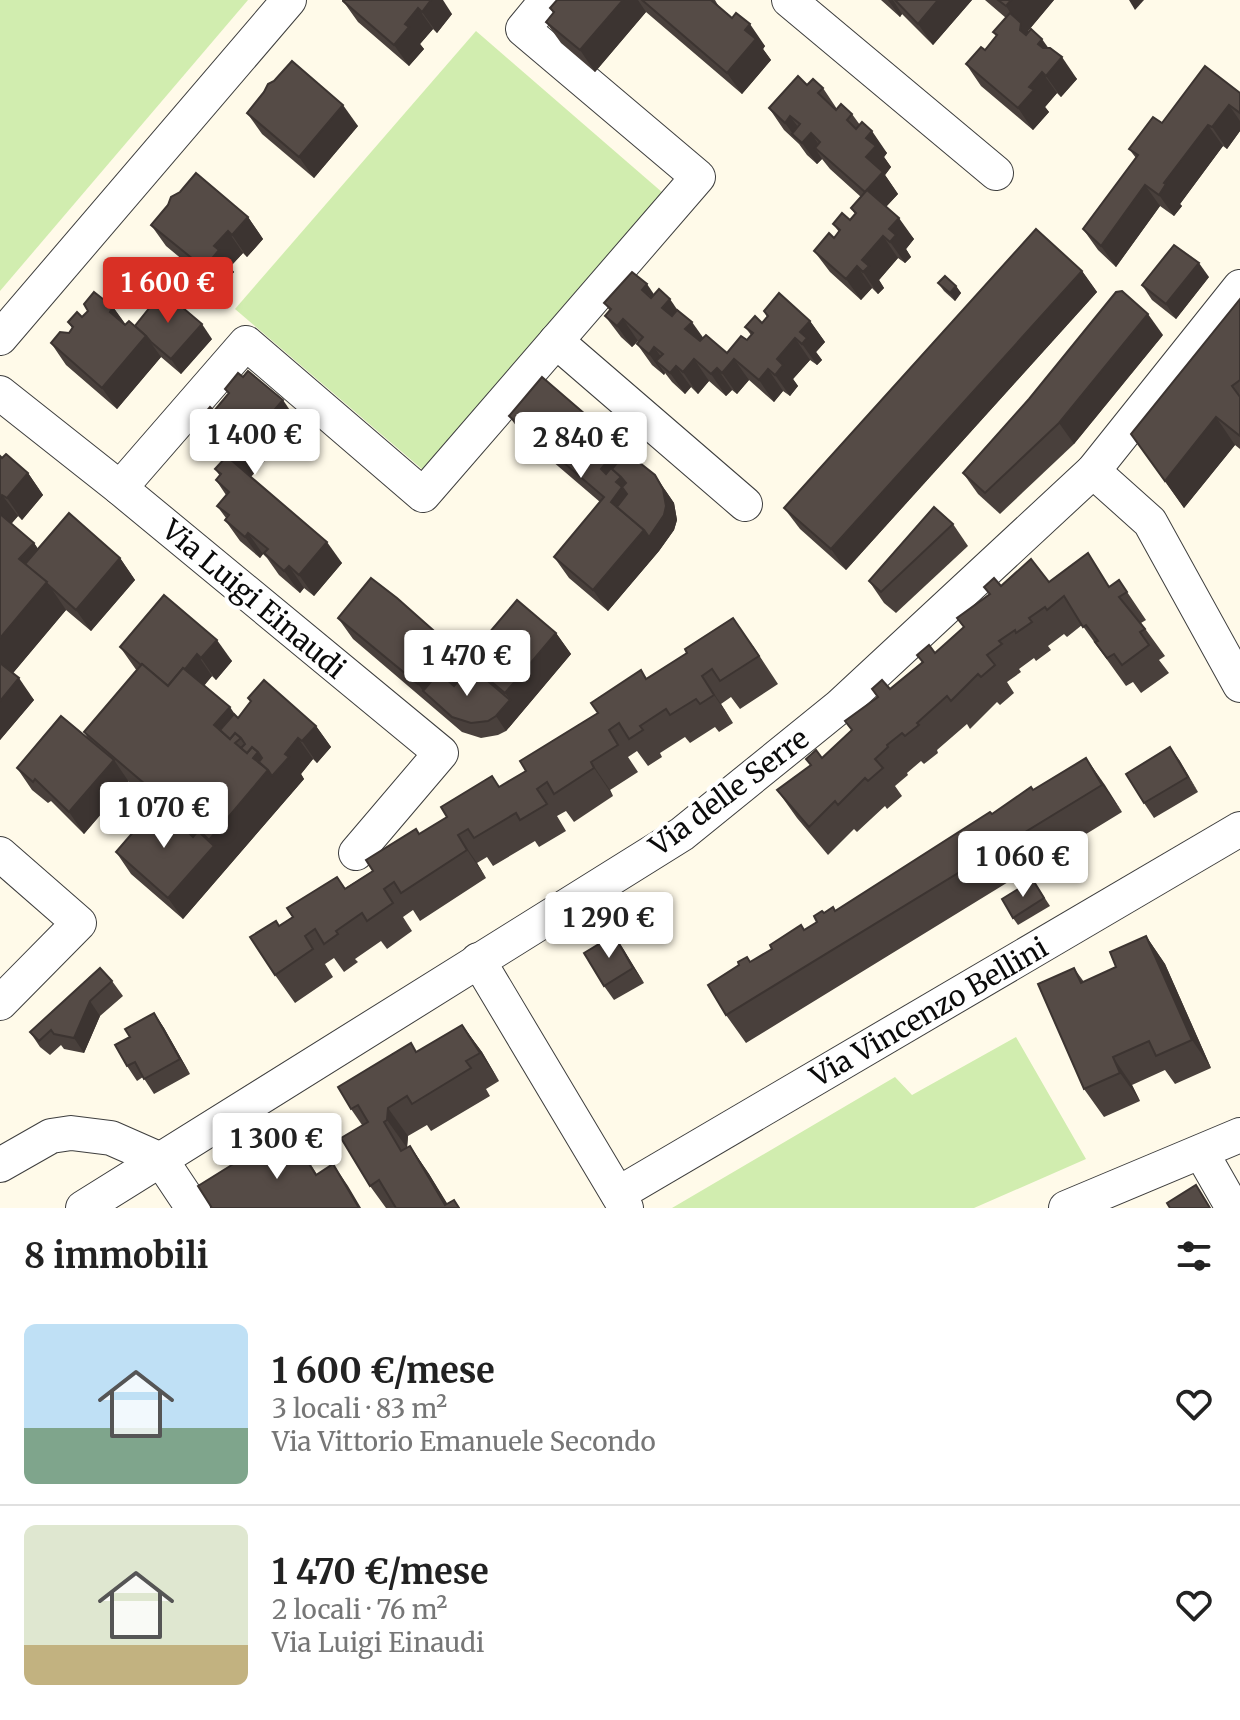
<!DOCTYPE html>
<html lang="it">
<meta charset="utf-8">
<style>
body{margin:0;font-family:Merriweather,serif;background:#f6f6f6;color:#222;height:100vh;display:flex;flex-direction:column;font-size:30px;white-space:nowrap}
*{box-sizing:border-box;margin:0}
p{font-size:26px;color:#767676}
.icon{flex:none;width:44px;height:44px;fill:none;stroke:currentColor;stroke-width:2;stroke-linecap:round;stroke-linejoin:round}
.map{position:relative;height:1208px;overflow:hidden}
.details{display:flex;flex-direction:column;background:#fff;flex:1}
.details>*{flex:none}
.price{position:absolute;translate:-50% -68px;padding:0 18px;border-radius:8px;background:#fff;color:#222;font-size:26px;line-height:52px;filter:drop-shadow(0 2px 4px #0008)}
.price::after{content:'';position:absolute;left:50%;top:48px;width:24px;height:18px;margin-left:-12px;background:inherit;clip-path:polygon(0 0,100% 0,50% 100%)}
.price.selected{background:#d93025;color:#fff}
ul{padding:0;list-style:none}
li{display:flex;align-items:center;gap:24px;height:200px;padding:0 24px}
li+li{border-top:2px solid #e0e0e0}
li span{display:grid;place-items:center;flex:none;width:224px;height:160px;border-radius:12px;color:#555}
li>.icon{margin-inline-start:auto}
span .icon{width:96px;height:96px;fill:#fffc;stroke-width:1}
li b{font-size:34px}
h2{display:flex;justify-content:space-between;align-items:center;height:96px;padding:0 24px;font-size:34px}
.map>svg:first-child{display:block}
</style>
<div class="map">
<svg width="1240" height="1208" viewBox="0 0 1240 1208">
<rect width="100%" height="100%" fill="#fffae9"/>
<g fill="#d1edaf">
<path d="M0,0H248L0,291Z"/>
<path d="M476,31L663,193L423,470L235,309Z"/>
<path d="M1016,1037L1086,1159L974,1208H672L895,1077L912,1095Z"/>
</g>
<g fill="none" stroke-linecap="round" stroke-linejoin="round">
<g stroke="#3e3e3e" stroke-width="36">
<g id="minor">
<path d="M789,0L996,173"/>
<path d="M0,338L289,0"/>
<path d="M556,341L745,504"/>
<path d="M0,393L120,488L441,753L356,853"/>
<path d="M1093,471L1150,522L1240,685"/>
<path d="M120,488L246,343L423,495L698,177L523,29L547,0"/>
<path d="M0,854L79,923L0,1003"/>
<path d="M478,960L626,1208"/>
<path d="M1201,1152L1233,1208"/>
<path d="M0,1165L51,1136L71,1133L111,1138L161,1160L193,1208"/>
<path d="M618,1194L1240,829"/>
<path d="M83,1208L682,834L840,706L1093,471L1240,287"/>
<path d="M1066,1208L1240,1135"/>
</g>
</g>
<use href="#minor" stroke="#fff" stroke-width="34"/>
</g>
<g fill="#49403c">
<path d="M557,0H715L719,7L765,46L763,49L771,60L742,94L646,12L595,72L561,43L546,22L553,13L550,8Z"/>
<path d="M881,0H972L933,45L902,14L900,17Z"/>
<path d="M985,0H1054L1028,31L1048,48L1077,79L1061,97L1057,93L1045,107L1049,112L1033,130L981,86L966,64L985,50L996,36L993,32L1006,18Z"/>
<path d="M343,1L452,14L437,33L433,29L420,44L424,49L409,66L358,22Z"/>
<path d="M807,85L823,88L837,109L852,114L860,125L887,153L884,157L891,167L885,175L898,194L886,207L914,239L906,249L911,257L905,263L898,258L879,280L884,288L878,294L872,288L861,300L830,272L814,251L834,238L839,232L833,224L850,220L855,214L851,208L861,197L830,169L822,159L817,164L807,155L799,144L784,130L769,108Z"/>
<path d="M264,92L358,126L314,178L262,134L247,113Z"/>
<path d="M1240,93V131L1227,149L1223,146L1180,204L1182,206L1174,216L1160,206L1116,267L1098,250L1083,229L1136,158L1129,149Z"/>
<path d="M248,217L263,239L247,257L243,253L230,267L234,272L219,290L166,246L151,225Z"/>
<path d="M1082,271L1097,292L846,570L800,529L784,508Z"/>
<path d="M1209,277L1176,319L1152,300L1142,285Z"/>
<path d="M938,283L956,286L961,293L955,301L944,291Z"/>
<path d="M654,295L678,310L703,338L727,353L747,340L751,335L745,327L762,323L767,317L764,311L810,321L825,342L816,352L822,360L817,365L810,360L793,379L798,386L790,396L783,391L774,402L749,380L737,394L732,390L726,396L709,381L698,394L691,387L685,394L672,382L665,373L664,375L652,365L637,344L639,341H638L632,347L621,337L605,316L610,311L604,303Z"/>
<path d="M1240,299V449L1235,445L1184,508L1131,434Z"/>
<path d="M113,307L125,324L212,339L181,374L161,357L117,409L66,365L51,343L69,333L72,328L68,322L82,317L88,311Z"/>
<path d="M1163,335L1074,444L1000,514L978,494L963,473L1029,399Z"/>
<path d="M225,389L298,422L251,477L342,563L314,596L304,588L300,593L279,575L267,558L263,554L260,558L240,541L225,520L226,518L217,506L226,495L216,480L220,476L215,469L222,461L212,452L196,430L201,425L198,421L214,411L229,394Z"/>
<path d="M509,416L621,445L626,452L665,490L674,503L677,520L674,530L659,551L608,611L569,578L554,557L600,502L524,437Z"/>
<path d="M0,456L28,473L43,495L22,520L18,516L11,524L34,543L38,549L120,558L135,580L91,631L66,610L13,673L34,700L0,740Z"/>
<path d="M953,524L968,546L896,613L884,603L869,581Z"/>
<path d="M1119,580L1146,620L1141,623L1165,656L1159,660L1169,673L1141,693L1133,682L1126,686L1082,625L1067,637L1064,634L1048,646L1051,650L1036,661L1034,658L1019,669L1021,672L1007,682L1014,693L1000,705L997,702L970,729L967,724L937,750L938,753L924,764L921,761L907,773L908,775L895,786L902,796L887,809L885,806L857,832L854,829L828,855L797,818L777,790L822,758L852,730L845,721L877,697L872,689H890L922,662L917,655L935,653L964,628L957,618L989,594L984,587L1049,582L1111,586Z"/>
<path d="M164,595L232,661L216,680L212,676L204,685L238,718L251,702L248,698L316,726L331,747L317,763L313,759L301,774L304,779L183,919L131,874L116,852L157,805L128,781L84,834L51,801L48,803L32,790L17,768L89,740L84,732L137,671L120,647Z"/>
<path d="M338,618L441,637L449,648L466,660L556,633L571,654L506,731L498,735L481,738L462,732L353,639Z"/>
<path d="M753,646L778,684L740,709L731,697L721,704L733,723L719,732L715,727L690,743L685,737L660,753L662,757L648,766L637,751L628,757L638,772L610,790L613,796L574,822L566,811L557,816L566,831L539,847L535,841L493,866L487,857L477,863L486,878L420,921L413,910L403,917L412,931L387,949L381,941L355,959L358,962L344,972L334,958L325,964L333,977L295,1003L275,975L280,925L293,917L337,877L345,888L373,871L420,834L526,771L598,713L641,670L647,679Z"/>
<path d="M1170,747L1198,792L1154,818L1144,803Z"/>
<path d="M1086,758L1122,812L746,1043L726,1015L751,962L817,922L824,913L836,910Z"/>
<path d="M1033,880L1050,906L1018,925L1013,918Z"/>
<path d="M614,935L644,983L614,1000L604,986Z"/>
<path d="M1146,936L1165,964L1211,1068L1175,1084L1165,1070L1132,1085L1140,1101L1104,1117L1084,1089L1074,968L1084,982L1116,967Z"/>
<path d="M112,981L123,996L100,1016L84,1053L64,1049L61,1045L50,1055L40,1047L30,1032Z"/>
<path d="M154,1013L164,1028L190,1074L154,1094L143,1077L137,1081L127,1066L130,1037Z"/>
<path d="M462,1025L482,1052L499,1081L486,1089L490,1096L431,1131L427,1125L408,1136L407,1147L410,1146L429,1174L447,1204L454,1200L460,1208H386L370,1186L362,1125L351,1109L417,1052Z"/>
</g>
<g fill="#3c3431">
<path d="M431,0H443L452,14L437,33L422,12Z"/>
<path d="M623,0H638L646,12L595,72L580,50Z"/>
<path d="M888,0H893L902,14L900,17Z"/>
<path d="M938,0H972L933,45L918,24Z"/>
<path d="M1011,0H1054L1028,31L1036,44L1020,30V28L1006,6Z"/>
<path d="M1129,0H1144L1135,10Z"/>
<path d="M418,8L433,29L420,44L424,49L409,66L394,45L405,24Z"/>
<path d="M750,24L765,46L763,49L771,60L742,94L727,73L745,30Z"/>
<path d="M1042,39L1057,60L1038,44Z"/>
<path d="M1062,57L1077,79L1061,97L1046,76Z"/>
<path d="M1042,72L1057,93L1045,107L1049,112L1033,130L1018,108L1029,87Z"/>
<path d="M343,105L358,126L314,178L299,157Z"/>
<path d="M1229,105L1240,121V131L1227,149L1212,127Z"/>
<path d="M790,116L806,138L793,134L785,123Z"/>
<path d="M1208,125L1223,146L1180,204L1182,206L1174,216L1159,195L1164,183Z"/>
<path d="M872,131L887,153L884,157L891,167L885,175L898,194L880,213L865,192L866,138Z"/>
<path d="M811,133L826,155L815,148L822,159L817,164L802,143Z"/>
<path d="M1145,185L1160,206L1116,267L1101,246Z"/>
<path d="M248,217L263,239L247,257L232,235Z"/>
<path d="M899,218L914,239L906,249L911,257L905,263L890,242L889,229Z"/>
<path d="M228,231L243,253L230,267L234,272L219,290L204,268L214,246Z"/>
<path d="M883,236L898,258L879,280L884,288L878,294L863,272L862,260Z"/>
<path d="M1199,263L1209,277L1176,319L1166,304Z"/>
<path d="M857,266L872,288L861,300L846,279Z"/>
<path d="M1082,271L1097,292L846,570L831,549Z"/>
<path d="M647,284L662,306L642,290Z"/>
<path d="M956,286L961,293L955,301L950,293Z"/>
<path d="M670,299L685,321L677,329L662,308Z"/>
<path d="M113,307L129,329L110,312Z"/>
<path d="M1148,314L1163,335L1074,444L1059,423Z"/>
<path d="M623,319L638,341L632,347L617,326Z"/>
<path d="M810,321L825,342L816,352L822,360L817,365L802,344L800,332Z"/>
<path d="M692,322L707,343L700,350L685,329Z"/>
<path d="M202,324L212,339L181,374L171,359Z"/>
<path d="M146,336L161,357L117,409L102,388Z"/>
<path d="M795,338L810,360L793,379L798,386L790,396L775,375L777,359Z"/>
<path d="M654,347L669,368L656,361L665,373L664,375L649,354Z"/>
<path d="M694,359L709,381L698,394L683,372Z"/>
<path d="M734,359L749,380L737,394L722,373Z"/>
<path d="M676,366L691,387L685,394L670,373Z"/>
<path d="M717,368L732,390L726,396L711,374Z"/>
<path d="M768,369L783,391L774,402L759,380Z"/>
<path d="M283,400L298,422L246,482L231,460Z"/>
<path d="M1216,417L1235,445L1184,508L1165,481Z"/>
<path d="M621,445L636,466V498L629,520L611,502L601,469Z"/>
<path d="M28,473L43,495L22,520L7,498Z"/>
<path d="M655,475L674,503L677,520L674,530L659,551L608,611L593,590L644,530Z"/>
<path d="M2,495L18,516L0,537V498Z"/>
<path d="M248,533L263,554L260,558L245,537Z"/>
<path d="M327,542L342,563L314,596L299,575Z"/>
<path d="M34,543L53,571L43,582L19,559Z"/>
<path d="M120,558L135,580L91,631L76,610Z"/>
<path d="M289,566L304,588L300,593L284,571Z"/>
<path d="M47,582L66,610L8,679L0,666V638Z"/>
<path d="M556,633L571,654L506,731L496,716L510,700L505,693Z"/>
<path d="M441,637L456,659L450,666L435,644Z"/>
<path d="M217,640L232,661L216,680L201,658Z"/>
<path d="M197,654L212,676L200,691L183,671Z"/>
<path d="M438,660L447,673L454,674L469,695L465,701L449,679L439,670L450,686L423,691L418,684Z"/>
<path d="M471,665L486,686L475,700L460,678Z"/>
<path d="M702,676L721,704L733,723L714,695Z"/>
<path d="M19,678L34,700L0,740V701Z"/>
<path d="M230,707L249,735L241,738L235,743L214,725Z"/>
<path d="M316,726L331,747L317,763L302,741Z"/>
<path d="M298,738L313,759L301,774L304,779L183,919L168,898L205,855L184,827L193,845L174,817L178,812L190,829L194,825L211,849L214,846L209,840L251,759L258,752L285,754Z"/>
<path d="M1170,747L1180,761L1198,792L1188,777Z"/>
<path d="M1086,758L1105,785L1122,812L1102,785Z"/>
<path d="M114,760L129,782L84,834L69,812Z"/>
<path d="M591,762L610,790L613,796L594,768Z"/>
<path d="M458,835L477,863L486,878L467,850Z"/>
<path d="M614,935L624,950L644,983L633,968Z"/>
<path d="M1146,936L1165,964L1211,1068L1192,1040Z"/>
<path d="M90,1001L100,1016L84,1053L74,1038Z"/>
<path d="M154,1013L164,1028L190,1074L180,1059Z"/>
<path d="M462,1025L482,1052L499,1081L480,1053Z"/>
<path d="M1113,1057L1132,1085L1140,1101L1120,1073Z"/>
<path d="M388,1108L408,1136L407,1148L387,1120Z"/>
<path d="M288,1130L303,1152L331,1197L316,1175Z"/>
<path d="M410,1146L429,1174L450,1208H448Z"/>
<path d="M333,1164L348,1186L361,1208H359Z"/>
</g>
<g fill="#554b46" stroke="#3c3431" stroke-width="2">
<path d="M343,0H431L422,12L418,8L405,24L409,27L394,45L343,1Z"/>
<path d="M557,0H623L580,50L546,22L554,12L550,8Z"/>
<path d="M642,0H711L732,18L736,13L750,24L745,30L756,39L727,73Z"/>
<path d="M895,0H938L918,24Z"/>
<path d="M998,0H1011L1006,6Z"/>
<path d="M1010,13L1021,23L1020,30L1026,35L1031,29L1042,39L1038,44L1043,48H1050L1062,57L1046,76L1042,72L1029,87L1034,90L1018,108L966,64L981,47L985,50L997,35L993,32Z"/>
<path d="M292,61L343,105L299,157L247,113L264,92L268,84L274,81Z"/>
<path d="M1205,66L1240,93V113L1229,105L1212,127L1208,125L1164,183L1166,184L1159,195L1145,185L1101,246L1083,229L1138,155L1129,149L1153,117L1162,123Z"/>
<path d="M798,76L807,85L813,79L823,88L818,93L836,110L841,104L852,114L847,120L856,129L862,122L872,131L866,138L876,146L866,157L883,172L865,192L815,148L820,142L811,133L802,143L792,134L800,124L790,116L785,123L769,108Z"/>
<path d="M196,173L248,217L232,235L228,231L214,246L219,250L204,268L151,225L168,205L171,197L180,192Z"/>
<path d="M867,190L899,218L889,229L896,235L890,242L883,236L862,260L869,266L863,272L857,266L846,279L814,251L829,233L834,238L840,230L833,224L842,213L850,220L856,213L851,208Z"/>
<path d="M1036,229L1082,271L831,549L784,508Z"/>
<path d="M1174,245L1199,263L1166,304L1142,285Z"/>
<path d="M632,272L647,284L642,290L651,298L659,289L670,299L662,308L672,316L677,310L692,322L685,329L700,341L706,335L727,353L741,336L747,340L753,333L745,327L755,316L762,323L768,316L764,311L779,293L810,321L800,332L807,338L802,344L795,338L777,359L783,365L775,375L768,369L759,380L734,359L722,373L717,368L711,374L694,359L683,372L676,366L670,373L656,361L663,354L654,347L649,354L637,344L643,337L623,319L617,326L605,316L611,309L604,303Z"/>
<path d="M945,276L956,286L950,293L938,283Z"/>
<path d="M163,291L202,324L171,359L151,342L146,336L135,326Z"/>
<path d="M1122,291L1148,314L1059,423L985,493L963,473L1029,399L1116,292Z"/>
<path d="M94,292L113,307L110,312L125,325L129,321L146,336L102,388L51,343L60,332L69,333L73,327L68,322L77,312L82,317L88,311L84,304Z"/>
<path d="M1240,299V380L1232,386L1240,397V436L1216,417L1165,481L1131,434Z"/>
<path d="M248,371L283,400L231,460L327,542L299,575L289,566L284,571L264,553L268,549L248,533L245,537L225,520L229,515L217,506L229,492L216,480L221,474L215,469L227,456L196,430L202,424L198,421L210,407L214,411L229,393L225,389L238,373L243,377Z"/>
<path d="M542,377L621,445L601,469L606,474L611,468L621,477L616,482L622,487L611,502L644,530L593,590L554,557L604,497L509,416Z"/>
<path d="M626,452L655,475L663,489L666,506L664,515L649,537L644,530L617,507L627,494L622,487L626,483L621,477L612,469Z"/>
<path d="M6,454L28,473L7,498L2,495L0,498V456L2,458Z"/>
<path d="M934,507L953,524L881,592L869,581Z"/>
<path d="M69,513L120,558L76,610L25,564Z"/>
<path d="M0,514L34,543L19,559L47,582L0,638Z"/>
<path d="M1088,553L1109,587L1119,580L1127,592L1119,597L1145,629L1140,632L1149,645L1122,665L1114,654L1107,658L1095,642L1098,641L1086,625L1083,627L1064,596L1047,610L1045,607L1029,618L1032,622L1016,633L1015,630L999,641L1002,644L987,655L995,665L981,677L978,674L951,701L947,696L917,723L919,725L905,736L902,733L887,745L888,747L875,759L883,768L868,781L865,778L838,805L835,801L809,827L777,790L811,765L806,759L816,750L822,758L852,730L845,721L878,697L872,689L882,680L890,689L923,662L917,655L929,645L935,653L964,627L957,618L990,594L984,587L994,578L1001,586L1031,559L1049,582Z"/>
<path d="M371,578L397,598L441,637L435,644L445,652L450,647L466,660L517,600L556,633L505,693L471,665L460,678L454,674L449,679L439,670L444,665L438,660L418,684L338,618Z"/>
<path d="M164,595L217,640L201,658L197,654L185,669L183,668L168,686L142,664L141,665L120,647Z"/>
<path d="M733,618L759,656L720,681L712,669L702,676L714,695L700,704L696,699L670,715L666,709L640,726L643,730L629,739L619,723L609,730L618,745L591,762L594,768L554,794L547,782L537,789L547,804L520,820L516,813L474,838L468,829L458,835L467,850L401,893L394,882L384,889L393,903L367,921L362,913L336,931L338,934L324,944L315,929L305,936L313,949L275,975L250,937L276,921L279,926L293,917L287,908L337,877L345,889L373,871L366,860L416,829L419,834L447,817L441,807L492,776L499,787L526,771L520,761L598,713L591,703L641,670L646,679L687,653L685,649Z"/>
<path d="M0,663L19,678L0,701Z"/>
<path d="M142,664L168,686L183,668L230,707L214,725L230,739L235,733L241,738L235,743L247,753L252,747L258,752L253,758L268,770L209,840L194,825L188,831L184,827L189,821L178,812L174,817L169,813L173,808L84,732Z"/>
<path d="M440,671L444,677L454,686L459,680L465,685L476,671L510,700L496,716L488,721L471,723L452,717L423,691Z"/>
<path d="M264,680L316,726L302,741L298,738L285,754L289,757L272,776L268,770L259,762L262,758L258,752L252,747L247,753L241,748L245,744L241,738L235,733L230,739L220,730L234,714L238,718L251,701L248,698Z"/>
<path d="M61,716L114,760L69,812L35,779L33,782L17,768Z"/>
<path d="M1170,747L1188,777L1144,803L1126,774Z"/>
<path d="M1086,758L1102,785L726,1015L708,985L739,965L738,962L747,957L750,962L772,949L770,945L801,925L804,930L817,922L814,916L822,911L824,913L833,907L835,911L990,812L992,814L1031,787L1033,790Z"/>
<path d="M161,800L172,809L169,813L178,824L183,819L188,823L184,827L189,833L193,837L198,831L214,846L168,898L116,852Z"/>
<path d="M1033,880L1044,898L1013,918L1002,899Z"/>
<path d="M614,935L633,968L604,986L584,953Z"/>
<path d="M1146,936L1192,1040L1156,1056L1149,1041L1113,1057L1120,1073L1084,1089L1038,984L1074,968L1081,983L1116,967L1110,952Z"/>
<path d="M100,968L112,981L90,1001L74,1038L54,1034L51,1030L39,1041L30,1032Z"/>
<path d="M154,1013L180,1059L144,1079L135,1062L127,1066L115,1045L130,1037L125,1029Z"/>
<path d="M462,1025L480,1053L466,1061L471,1068L412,1104L407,1096L388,1108L387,1120L384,1122L401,1151L410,1146L445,1205L454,1200L459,1208H396L379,1180L370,1186L341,1138L368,1122L358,1105L351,1109L338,1087L411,1043L416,1052Z"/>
<path d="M288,1130L316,1175L333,1164L359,1208H212L198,1186Z"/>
<path d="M1196,1185L1210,1208H1170L1167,1203Z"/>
</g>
<g text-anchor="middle" stroke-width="8" stroke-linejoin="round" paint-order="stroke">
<g font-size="28" fill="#0b0b0b" stroke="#fff">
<text transform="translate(254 599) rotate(40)" y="10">Via Luigi Einaudi</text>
<text transform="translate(729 792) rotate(-37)" y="10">Via delle Serre</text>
<text transform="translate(929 1012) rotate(-30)" y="10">Via Vincenzo Bellini</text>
</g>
</g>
</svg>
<b class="price selected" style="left:168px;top:325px">1 600 €</b>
<b class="price" style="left:255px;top:477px">1 400 €</b>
<b class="price" style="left:581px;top:480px">2 840 €</b>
<b class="price" style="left:467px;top:698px">1 470 €</b>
<b class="price" style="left:164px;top:850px">1 070 €</b>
<b class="price" style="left:1023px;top:899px">1 060 €</b>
<b class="price" style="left:609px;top:960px">1 290 €</b>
<b class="price" style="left:277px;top:1181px">1 300 €</b>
</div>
<section class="details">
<h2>8 immobili<svg class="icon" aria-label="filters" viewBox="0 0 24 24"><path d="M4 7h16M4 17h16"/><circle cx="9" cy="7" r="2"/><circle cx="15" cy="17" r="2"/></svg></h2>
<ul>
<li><span style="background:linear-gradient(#bfe0f5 65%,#7fa58c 0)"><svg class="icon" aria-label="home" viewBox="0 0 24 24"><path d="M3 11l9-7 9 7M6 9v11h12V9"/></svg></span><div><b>1 600 €/mese</b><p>3 locali · 83 m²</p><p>Via Vittorio Emanuele Secondo</p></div><svg class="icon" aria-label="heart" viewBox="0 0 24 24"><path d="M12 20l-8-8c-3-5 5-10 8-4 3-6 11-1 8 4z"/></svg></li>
<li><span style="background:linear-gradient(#dfe7d0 75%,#c2b280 0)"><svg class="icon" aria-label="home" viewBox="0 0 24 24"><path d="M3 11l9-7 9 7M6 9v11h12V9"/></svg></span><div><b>1 470 €/mese</b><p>2 locali · 76 m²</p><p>Via Luigi Einaudi</p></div><svg class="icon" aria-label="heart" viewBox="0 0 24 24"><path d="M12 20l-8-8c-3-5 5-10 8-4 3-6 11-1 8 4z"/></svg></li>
</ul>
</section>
